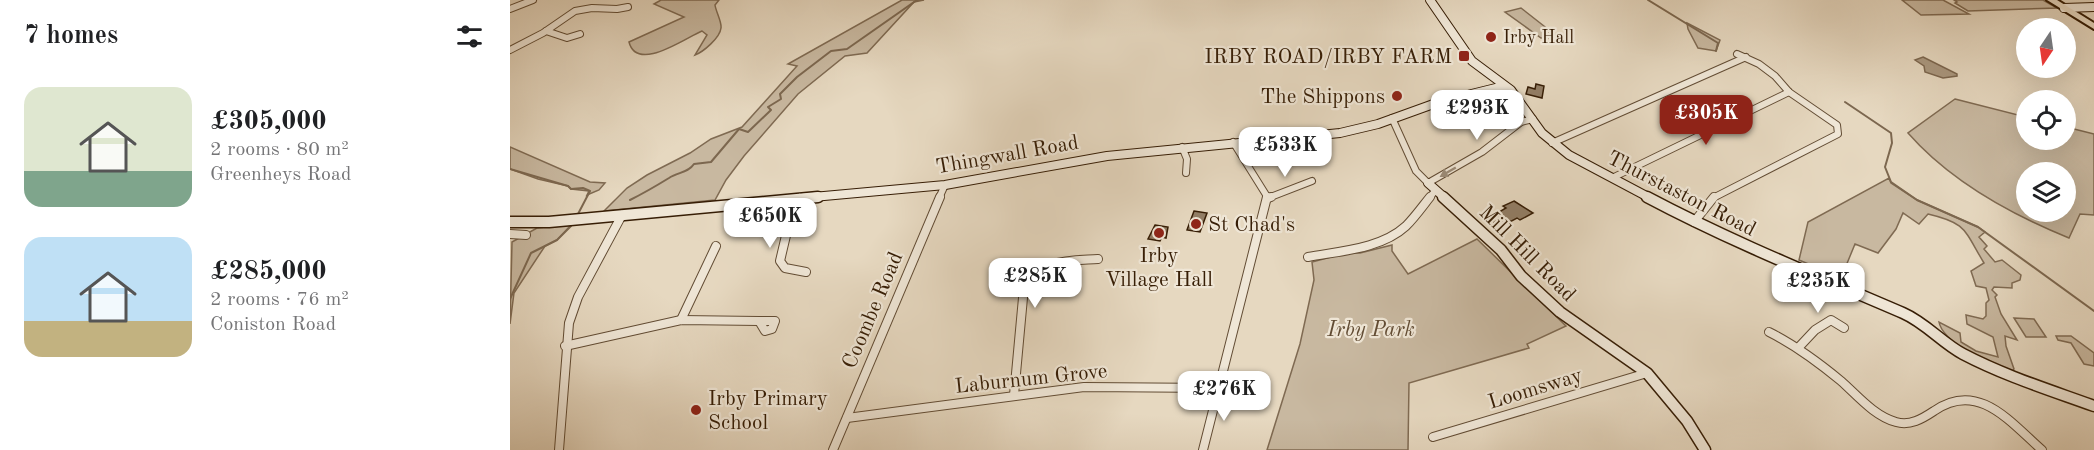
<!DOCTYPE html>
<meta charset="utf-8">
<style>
body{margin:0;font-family:"Old Standard TT",serif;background:#f2f2f2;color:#202124;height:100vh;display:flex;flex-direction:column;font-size:22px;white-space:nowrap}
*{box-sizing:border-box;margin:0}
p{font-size:20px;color:#757577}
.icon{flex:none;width:33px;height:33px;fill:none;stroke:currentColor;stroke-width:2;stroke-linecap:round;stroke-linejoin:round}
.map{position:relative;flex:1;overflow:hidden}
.panel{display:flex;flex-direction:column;background:#fff;width:510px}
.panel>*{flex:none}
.needle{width:39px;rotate:193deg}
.tools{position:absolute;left:1506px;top:18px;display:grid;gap:12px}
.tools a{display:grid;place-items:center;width:60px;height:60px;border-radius:50%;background:#fff;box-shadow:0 6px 24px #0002;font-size:30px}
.price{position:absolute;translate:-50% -51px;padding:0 14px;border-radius:12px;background:#fff;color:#222;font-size:20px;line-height:39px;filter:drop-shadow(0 2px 3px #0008)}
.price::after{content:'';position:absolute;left:50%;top:36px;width:18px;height:14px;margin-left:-9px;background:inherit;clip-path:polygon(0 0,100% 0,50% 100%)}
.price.on{background:#8f2418;color:#fff}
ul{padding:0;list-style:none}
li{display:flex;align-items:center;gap:18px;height:150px;padding:0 24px}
li span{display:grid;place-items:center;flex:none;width:168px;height:120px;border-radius:18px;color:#555}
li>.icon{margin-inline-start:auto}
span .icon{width:72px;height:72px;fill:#fffc;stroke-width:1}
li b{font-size:26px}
h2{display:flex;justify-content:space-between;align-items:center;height:72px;padding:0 24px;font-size:26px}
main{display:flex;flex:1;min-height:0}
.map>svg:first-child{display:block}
</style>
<main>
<section class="panel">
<h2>7 homes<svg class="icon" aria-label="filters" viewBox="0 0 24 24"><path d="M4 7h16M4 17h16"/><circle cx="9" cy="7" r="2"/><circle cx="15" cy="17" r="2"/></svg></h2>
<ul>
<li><span style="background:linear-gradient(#dfe7d0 70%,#7fa58c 0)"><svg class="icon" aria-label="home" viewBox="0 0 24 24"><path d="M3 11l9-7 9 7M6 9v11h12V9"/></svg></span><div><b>£305,000</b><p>2 rooms · 80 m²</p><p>Greenheys Road</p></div></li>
<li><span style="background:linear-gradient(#bfe0f5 70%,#c2b280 0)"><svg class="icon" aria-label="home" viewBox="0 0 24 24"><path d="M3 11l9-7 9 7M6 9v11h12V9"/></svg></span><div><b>£285,000</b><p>2 rooms · 76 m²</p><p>Coniston Road</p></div></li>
</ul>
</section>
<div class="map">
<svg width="1584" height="450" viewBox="0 0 1584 450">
<rect width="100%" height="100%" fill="#e6d8c0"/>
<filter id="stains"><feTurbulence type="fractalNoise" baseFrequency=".00333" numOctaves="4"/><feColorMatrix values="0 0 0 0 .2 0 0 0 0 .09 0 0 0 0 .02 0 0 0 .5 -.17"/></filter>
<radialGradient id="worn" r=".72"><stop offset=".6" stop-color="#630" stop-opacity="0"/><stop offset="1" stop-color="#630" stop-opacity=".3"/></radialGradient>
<g fill="#c8b8a0" stroke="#7f6a52" stroke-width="1.5" fill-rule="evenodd">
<path d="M151,0H209L205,5C206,12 212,22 211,28C210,38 193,52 185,55L197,35L192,31C175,38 127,73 119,42L174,17L144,4Z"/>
<path d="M392,0H414L404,2L357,53L335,56L288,94L234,156L216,180L205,200L94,211L117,188L137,175L180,153L201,139L232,127L287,66L278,64Z"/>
<path d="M1392,0H1433L1459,14L1411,15Z"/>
<path d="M1444,0H1533L1547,8L1458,11L1445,3L1447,2Z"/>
<path d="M1011,8L1048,37L1031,38L995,12Z"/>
<path d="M1177,23L1210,40L1206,51L1188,48L1178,29Z"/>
<path d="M1445,99L1516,117V140H1556V127L1584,134V215L1570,214L1559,238C1500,214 1440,181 1398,133ZM1516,172H1556V212H1516Z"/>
<path d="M798,141L805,142L808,158L776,163L767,142Z"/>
<path d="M0,147L80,182L95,183L89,190L77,195L79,191L61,189L58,186L28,179L0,169Z"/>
<path d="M1379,178L1381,183L1407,200L1468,227L1475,232L1469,237L1477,246L1474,249L1485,262L1492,260L1511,275L1510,280L1502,283V288L1484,287L1482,290L1487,295L1485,297L1491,314L1507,340L1495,336L1496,346L1504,369L1502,372C1484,370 1432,341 1429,322L1450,333L1451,342L1466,351L1488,357L1483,337L1457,324L1456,315L1473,319L1476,316V303L1479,300L1476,288L1466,286L1461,271L1474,263C1454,230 1457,223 1418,214L1409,224L1393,213L1386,229L1368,253L1345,244L1331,278L1289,260L1298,222Z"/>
<path d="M62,224L47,240L35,246L4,293L0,324L2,242L27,228Z"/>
<path d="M967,239L1056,326L1017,344L1019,348L899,383L898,450H757L790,344L804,280L802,262L836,253H850L882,245V251L898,274Z"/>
<path d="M1504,318L1524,319L1536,337H1516Z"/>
<path d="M1546,336H1561L1584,353V366L1574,364L1561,343L1548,340Z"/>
</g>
<path fill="#aa9880" stroke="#7c674f" stroke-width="1.5" d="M1413,57L1447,74V76L1433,78L1415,72L1414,66L1405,60Z"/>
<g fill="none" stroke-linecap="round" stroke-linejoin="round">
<g stroke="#7c674f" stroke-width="2">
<path d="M1138,0L1208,43L1206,51"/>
<path d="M1335,102L1381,133L1382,143L1375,167L1381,182L1407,200L1468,227L1584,311"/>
<path d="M0,169L58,186L61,189L73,188L80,191L68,214"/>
<path d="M120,200C134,193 146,186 159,178C168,172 178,173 184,164L201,162L229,129L238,132L261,110L258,107L271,99L270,94L287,77L321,51L337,49L407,0"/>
<path d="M0,299L21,253L47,240L61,226"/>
</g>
</g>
<g fill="#927e66" stroke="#361d05" stroke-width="1.5">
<path d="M1026,84L1034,86L1032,98L1016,94L1018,87L1025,89Z"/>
<path d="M1004,201L1023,213L1010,220L1007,218L990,227L979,218L996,208L993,206Z"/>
<path d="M684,211L697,213L690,232L677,230Z"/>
<path d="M645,225L658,227L656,238L652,237L650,241L638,239Z"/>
</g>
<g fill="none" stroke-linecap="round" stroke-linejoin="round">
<g stroke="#624c34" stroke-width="8">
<g id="street-far1">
<path d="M0,9L23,0"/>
<path d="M36,31L57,38L70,34"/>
<path d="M0,50L33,33L65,11L82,8L107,9L118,7"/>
<path d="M882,118L906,171L918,183L972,152L1011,122L1023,119"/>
<path d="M723,142L758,198"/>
<path d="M1042,143L1236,57"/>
<path d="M672,147L677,159L676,173"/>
<path d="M1102,178L1279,92"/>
<path d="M429,198L435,185"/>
<path d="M758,198L802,181"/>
<path d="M919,198L926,190"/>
<path d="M1203,198L1328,134L1327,125L1279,92L1265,76L1249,64L1227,54"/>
</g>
</g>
<g stroke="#624c34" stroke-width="10">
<g id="street">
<path d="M290,198L278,227L270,261L275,268L296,272"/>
<path d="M758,198L761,197"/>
<path d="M1184,222L1204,197"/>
<path d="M0,234L16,235"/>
<path d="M798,257C830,251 871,249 896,226C905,217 912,207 920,197"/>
<path d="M171,320L206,246"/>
<path d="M249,321H265L262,329L255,331Z"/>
<path d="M1259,332C1285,345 1308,362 1331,381C1347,395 1364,416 1386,422C1400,426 1412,419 1424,411C1468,380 1500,422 1532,450"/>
<path d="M55,346L171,320L249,321"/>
<path d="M1289,347L1305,330L1321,320L1334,328"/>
<path d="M504,395L514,287C528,259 561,261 588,259"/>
<path d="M337,418L574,387L709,388"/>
<path d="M923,437L1137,373"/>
<path d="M49,450L59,323L68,297L112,215"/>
<path d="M323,450L430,197"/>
<path d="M693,450L757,197"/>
</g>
</g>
<g stroke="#361d05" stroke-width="10">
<g id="secondary-far1">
<path d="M920,0L962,61L1001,90L1032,133L1059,155L1140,198"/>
<path d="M1554,8L1584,7"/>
<path d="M918,183L935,198"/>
<path d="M292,198L435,185L597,156L830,133L868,124L929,102L994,86"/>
</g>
</g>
<g stroke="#361d05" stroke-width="13">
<g id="secondary">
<path d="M933,197L991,250L1011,276L1050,312L1137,373L1177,421L1195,450"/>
<path d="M1137,197C1220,241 1307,276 1393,313C1416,323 1432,343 1453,354C1495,376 1540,390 1584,406"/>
<path d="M0,222H39L308,197"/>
</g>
</g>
<g stroke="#361d05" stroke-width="4">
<path id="primary" d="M1537,0H1547L1584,23V29Z"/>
</g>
<use href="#street-far1" stroke="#efe6d6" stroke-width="6"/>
<use href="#street" stroke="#efe6d6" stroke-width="8"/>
<use href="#secondary-far1" stroke="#efe6d6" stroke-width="8"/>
<use href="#secondary" stroke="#efe6d6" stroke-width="10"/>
<use href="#primary" fill="#e6d8c0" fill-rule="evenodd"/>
</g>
<defs><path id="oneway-solid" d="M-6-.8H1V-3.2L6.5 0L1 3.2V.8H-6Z" transform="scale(1.5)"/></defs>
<use fill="#9c8c78" href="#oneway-solid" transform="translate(938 172) rotate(150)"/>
<g fill="#8f2418" stroke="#efe6d6" stroke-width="2">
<circle cx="981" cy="37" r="6"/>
<rect x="948" y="50" width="12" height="12" rx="3"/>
<circle cx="887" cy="96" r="6"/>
<circle cx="686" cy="224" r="6"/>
<circle cx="649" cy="233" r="6"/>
<circle cx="186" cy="410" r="6"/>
</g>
<g text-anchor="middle" stroke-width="4.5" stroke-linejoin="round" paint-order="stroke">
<g font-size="18" fill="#361d05" stroke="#efe6d6" text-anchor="start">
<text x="993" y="43">Irby Hall</text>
</g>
<g font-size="21" fill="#361d05" stroke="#efe6d6" text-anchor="end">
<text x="942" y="63">IRBY ROAD/IRBY FARM</text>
<text x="875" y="103">The Shippons</text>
<text x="698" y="231" text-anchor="start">St Chad's</text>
<text x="649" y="262" text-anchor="middle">Irby<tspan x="649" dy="24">Village Hall</tspan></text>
<text x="198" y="405" text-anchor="start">Irby Primary<tspan x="198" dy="24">School</tspan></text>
</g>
<g font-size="21" fill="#361d05" stroke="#efe6d6">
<text transform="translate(497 154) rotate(-10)" y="7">Thingwall Road</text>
<text transform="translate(1172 193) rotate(27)" y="7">Thurstaston Road</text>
<text transform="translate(1018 253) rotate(45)" y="7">Mill Hill Road</text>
<text transform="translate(362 310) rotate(-67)" y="7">Coombe Road</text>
<text transform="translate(521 378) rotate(-6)" y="7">Laburnum Grove</text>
<text transform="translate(1025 388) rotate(-17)" y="7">Loomsway</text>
</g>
<g font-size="21" font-style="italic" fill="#624c34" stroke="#efe6d6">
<text x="861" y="336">Irby Park</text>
</g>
</g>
<rect width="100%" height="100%" filter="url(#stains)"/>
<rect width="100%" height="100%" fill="url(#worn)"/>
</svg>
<div class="tools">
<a><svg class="needle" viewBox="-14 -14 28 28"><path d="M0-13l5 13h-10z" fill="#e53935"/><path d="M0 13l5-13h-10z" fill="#757577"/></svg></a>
<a><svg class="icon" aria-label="locate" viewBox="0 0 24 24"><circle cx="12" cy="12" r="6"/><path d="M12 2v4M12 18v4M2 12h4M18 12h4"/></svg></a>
<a><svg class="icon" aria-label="layers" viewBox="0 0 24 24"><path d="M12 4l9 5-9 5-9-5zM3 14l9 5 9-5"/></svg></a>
</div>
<b class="price" style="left:967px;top:141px">£293K</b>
<b class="price on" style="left:1196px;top:146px">£305K</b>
<b class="price" style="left:775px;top:178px">£533K</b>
<b class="price" style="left:260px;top:249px">£650K</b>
<b class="price" style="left:525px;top:309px">£285K</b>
<b class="price" style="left:1308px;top:314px">£235K</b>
<b class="price" style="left:714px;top:422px">£276K</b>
</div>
</main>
